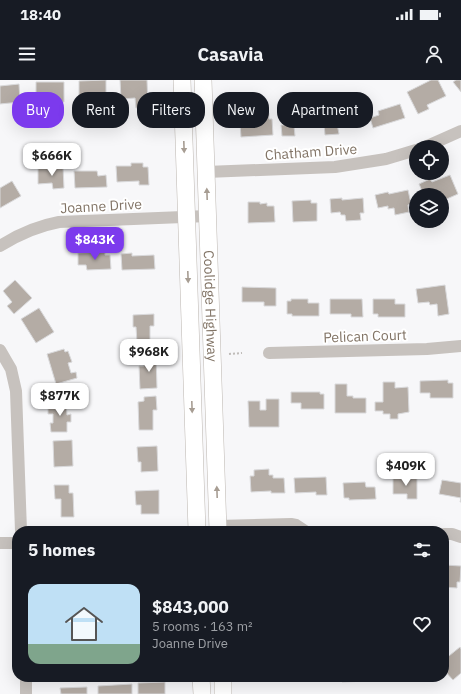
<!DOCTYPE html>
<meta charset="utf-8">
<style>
body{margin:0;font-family:"IBM Plex Sans",sans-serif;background:#242831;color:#f1f3f6;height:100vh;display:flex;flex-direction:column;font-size:15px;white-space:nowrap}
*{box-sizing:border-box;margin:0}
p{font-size:13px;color:#9ea1a6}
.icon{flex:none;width:22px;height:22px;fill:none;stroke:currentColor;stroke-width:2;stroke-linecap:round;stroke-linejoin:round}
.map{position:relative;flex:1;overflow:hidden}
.details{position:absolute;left:12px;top:446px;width:437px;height:156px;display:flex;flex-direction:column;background:#171b24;border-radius:16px;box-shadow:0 4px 16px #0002}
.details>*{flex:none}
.hud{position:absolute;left:12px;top:12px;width:437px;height:36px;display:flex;gap:8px}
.buttons{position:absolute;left:409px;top:60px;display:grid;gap:8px}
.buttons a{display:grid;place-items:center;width:40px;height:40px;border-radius:50%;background:#171b24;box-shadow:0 4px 16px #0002;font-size:20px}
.price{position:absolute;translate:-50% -34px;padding:0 9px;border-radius:8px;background:#fff;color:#222;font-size:13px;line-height:26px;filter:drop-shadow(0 1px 2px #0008)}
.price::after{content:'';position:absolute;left:50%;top:24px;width:12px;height:9px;margin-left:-6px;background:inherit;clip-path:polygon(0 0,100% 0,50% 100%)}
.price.active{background:#7c3aed;color:#fff}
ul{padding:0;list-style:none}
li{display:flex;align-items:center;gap:12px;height:100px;padding:0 16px}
li span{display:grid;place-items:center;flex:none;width:112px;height:80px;border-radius:12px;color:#555}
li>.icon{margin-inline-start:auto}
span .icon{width:48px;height:48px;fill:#fffc;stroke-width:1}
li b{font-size:17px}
h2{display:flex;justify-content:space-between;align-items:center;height:48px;padding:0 16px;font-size:17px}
.tag{padding:0 14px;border-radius:16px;background:#171b24;box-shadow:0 4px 16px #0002;font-size:14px;line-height:36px}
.tag.active{background:#7c3aed;color:#fff}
.status{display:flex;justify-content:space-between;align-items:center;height:28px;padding:0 20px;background:#171b24;direction:ltr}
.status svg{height:11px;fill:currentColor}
header{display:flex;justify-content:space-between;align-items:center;height:52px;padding:0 16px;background:#171b24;font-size:18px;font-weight:700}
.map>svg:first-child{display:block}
</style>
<div class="status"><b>18:40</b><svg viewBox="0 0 49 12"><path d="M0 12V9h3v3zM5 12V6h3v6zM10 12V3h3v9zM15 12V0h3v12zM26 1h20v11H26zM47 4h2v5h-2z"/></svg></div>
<header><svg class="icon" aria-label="menu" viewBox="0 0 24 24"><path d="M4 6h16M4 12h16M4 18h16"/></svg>Casavia<svg class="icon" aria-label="person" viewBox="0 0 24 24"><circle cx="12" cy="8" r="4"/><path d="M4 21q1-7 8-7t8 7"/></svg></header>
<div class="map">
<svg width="461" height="614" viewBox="0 0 461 614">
<rect width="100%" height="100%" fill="#f7f7f9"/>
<g fill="#b4aca5" stroke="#d9d9db">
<path d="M106,0V20L79,21V1Z"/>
<path d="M120,0H147L148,27L136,28L135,18L121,19Z"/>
<path d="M431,0H438L446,16L427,25L429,29L418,34L407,12Z"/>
<path d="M456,0H461V12L453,2Z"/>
<path d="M36,2H64V22L36,23Z"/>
<path d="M19,4L20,22L0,24V6Z"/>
<path d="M355,24L357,42L337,44L339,54L325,55L324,44L327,43L325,27Z"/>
<path d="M400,24L405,38L373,48L370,38L379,35L378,31Z"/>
<path d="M313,28L314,45L294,46L295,56H282L281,45H284V29Z"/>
<path d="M269,33V39H272L273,55L241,57L240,43H249V40H255L254,34Z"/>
<path d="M131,83H143V87H148L149,105H139V101L117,102L116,86H131Z"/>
<path d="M63,87L64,108L53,109L52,103L38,104V88Z"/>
<path d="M74,91H97L98,96L106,95L107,107L75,108Z"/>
<path d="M450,95L458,114L442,121V115H424L419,104L430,99L432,102Z"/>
<path d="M12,101L21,116L0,128V108Z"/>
<path d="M408,110L411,124L408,125L409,132L395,135L394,128L388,129V126L378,128L375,115L388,112L389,114Z"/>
<path d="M342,118V120L363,118L364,133H360L361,140L346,141L345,135H341L340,132L331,133L330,119Z"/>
<path d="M311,120V123H317V141L293,142L292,121Z"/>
<path d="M248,122H260V124L267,123V126H274L275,142L248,143Z"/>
<path d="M105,172V175H110L111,189L87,190L86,185H78V173Z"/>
<path d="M132,173V176L154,175L155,189L122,190L121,174Z"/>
<path d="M15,200L32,218L14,234L7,226L12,222L3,211Z"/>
<path d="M445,205L449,234L438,236L437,224L430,225L429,222L418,223L416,209Z"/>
<path d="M242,207L276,208V226H264V222H242Z"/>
<path d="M291,219H308V223H319V236H292V234H287V221H291Z"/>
<path d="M330,219H362L363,237H351V234H330Z"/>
<path d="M373,219H395V224H405V237H378V234H373Z"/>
<path d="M39,228L54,252L36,263L21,239Z"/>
<path d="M154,234V246H150V262L137,263L136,247H133V235Z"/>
<path d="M64,269L65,272L68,271L72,282L68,283L71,293L76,292L77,298L56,304L47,274Z"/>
<path d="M144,275H156L157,308L140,309L139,286H144Z"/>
<path d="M448,300V303H453V318H430V313H420V301Z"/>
<path d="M383,302H395V308L408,307L409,332L398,334V339H390V334H383V331H375V322H383Z"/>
<path d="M335,304H347V316H353V318H366V333H335Z"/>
<path d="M291,312H320V314H324V329H301V323H291Z"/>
<path d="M156,316L157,330H153V350H139L138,322L144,321V317Z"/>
<path d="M266,319H279V347H249L248,321H260V330H266Z"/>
<path d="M66,320L67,335L71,334V342H67V352H51L50,343H53V334H48V328H53L52,321Z"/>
<path d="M72,360L73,386L54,387L53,361Z"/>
<path d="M157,366L158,391L141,392V382H138L137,367Z"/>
<path d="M269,389V395H273V398H284L285,413H271V411L251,412L250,396H254V390Z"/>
<path d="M326,397L327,415H316V412L295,413L294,398Z"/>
<path d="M393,397H417V419H407V414H393Z"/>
<path d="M442,400L461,403V422H460L461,418L439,414Z"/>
<path d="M365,402L366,407H375L376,419L349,420V418H344L343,403Z"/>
<path d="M54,405H69V413H73L74,437H61V419H55Z"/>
<path d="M159,410V434H141V425H136L135,411Z"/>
<path d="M444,485L461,486L460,502H457V508L444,507Z"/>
<path d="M460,567L461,569V593L453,600L444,590V580Z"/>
<path d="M342,597H369V601L342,602Z"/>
<path d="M395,597H412V599L395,600Z"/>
<path d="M165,602V614H138V603Z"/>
<path d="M132,604V614H98V606Z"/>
<path d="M87,607V614H61L60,608Z"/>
</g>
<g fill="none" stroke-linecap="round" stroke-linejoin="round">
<g stroke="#bcb6b0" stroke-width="18">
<g id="secondary">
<path d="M182,0L197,451"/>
<path id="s1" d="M203,0L218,451"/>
<path d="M201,597L202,614"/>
<path d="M223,597V614"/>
</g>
</g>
<path stroke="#bfbcb9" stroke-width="2" stroke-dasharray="2 2" stroke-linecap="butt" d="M229,274L242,273"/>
<g stroke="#c7c2be" stroke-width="12">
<path d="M425,67L461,51"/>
<path d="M206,92L335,87L386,79L416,70"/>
<path d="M0,166C19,154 37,146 59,142L208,136"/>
<path d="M0,270L11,289L16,311L21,451"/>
<path d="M269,273L427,269L461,266"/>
<path d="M218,446L291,444L296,445L305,451"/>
<path d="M444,454H452L461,457"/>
<path d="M0,463H17"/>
<path d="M26,597V614"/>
</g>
<use href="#secondary" stroke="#fff" stroke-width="17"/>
</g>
<defs><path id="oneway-solid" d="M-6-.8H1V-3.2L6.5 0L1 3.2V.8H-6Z"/></defs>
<g fill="#a79d93">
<use href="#oneway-solid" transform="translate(184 67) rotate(88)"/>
<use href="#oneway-solid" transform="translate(207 114) rotate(-92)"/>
<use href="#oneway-solid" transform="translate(188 197) rotate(88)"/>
<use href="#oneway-solid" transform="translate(192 327) rotate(88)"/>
<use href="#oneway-solid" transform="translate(217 412) rotate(-92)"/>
</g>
<g text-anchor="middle" stroke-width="4" stroke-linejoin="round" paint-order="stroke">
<g font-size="14" fill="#817365" stroke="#fff">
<text transform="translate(311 72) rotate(-4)" y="5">Chatham Drive</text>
<text transform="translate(101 126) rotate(-3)" y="5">Joanne Drive</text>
<text dy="5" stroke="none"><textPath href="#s1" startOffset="226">Coolidge Highway</textPath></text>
<text transform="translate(365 256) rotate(-2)" y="5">Pelican Court</text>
</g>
</g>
</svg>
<div class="buttons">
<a><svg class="icon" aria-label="locate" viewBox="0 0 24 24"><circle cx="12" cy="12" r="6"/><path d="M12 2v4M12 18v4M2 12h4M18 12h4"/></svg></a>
<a><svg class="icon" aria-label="layers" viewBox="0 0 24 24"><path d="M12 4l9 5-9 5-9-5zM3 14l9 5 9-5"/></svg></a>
</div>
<b class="price" style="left:52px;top:97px">$666K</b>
<b class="price active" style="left:95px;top:181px">$843K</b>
<b class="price" style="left:149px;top:293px">$968K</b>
<b class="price" style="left:60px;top:337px">$877K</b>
<b class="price" style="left:406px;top:407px">$409K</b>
<div class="hud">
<a class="tag active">Buy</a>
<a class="tag">Rent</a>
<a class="tag">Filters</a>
<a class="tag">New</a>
<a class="tag">Apartment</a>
</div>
<section class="details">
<h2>5 homes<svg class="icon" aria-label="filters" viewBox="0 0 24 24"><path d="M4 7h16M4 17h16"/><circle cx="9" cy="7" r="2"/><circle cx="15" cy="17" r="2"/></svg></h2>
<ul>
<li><span style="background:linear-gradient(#bfe0f5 75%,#7fa58c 0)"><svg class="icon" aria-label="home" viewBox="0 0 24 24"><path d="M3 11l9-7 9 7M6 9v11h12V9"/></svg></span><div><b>$843,000</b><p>5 rooms · 163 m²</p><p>Joanne Drive</p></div><svg class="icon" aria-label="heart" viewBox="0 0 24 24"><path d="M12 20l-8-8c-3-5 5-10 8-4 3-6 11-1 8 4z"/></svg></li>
</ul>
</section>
</div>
